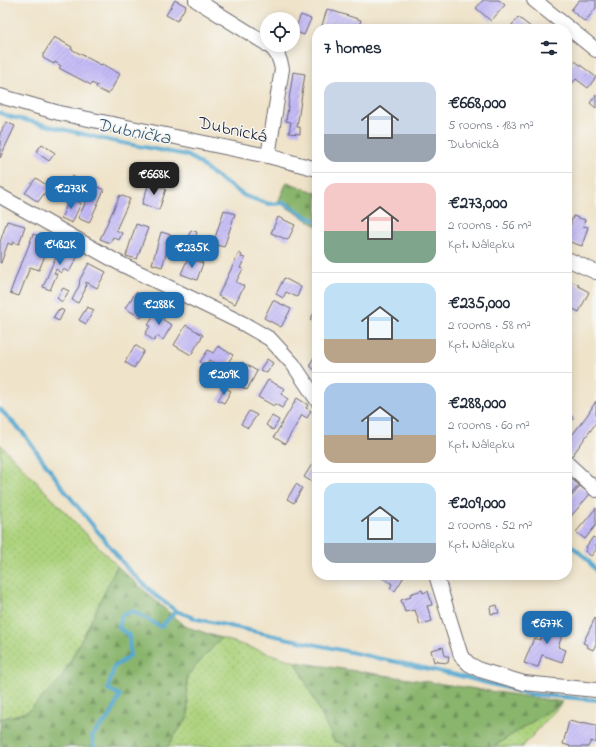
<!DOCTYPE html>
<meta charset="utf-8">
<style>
body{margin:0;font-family:"Indie Flower",sans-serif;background:#f2f2f3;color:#1f2937;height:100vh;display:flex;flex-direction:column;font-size:15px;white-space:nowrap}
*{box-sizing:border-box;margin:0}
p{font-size:13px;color:#747a83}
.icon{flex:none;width:22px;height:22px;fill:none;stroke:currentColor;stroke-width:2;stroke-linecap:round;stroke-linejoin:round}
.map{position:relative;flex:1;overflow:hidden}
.side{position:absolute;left:312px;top:24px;width:260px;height:556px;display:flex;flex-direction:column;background:#fff;border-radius:16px;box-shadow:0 2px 10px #0003}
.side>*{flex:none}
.controls{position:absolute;left:260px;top:12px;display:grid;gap:8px}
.controls a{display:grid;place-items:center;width:40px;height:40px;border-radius:50%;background:#fff;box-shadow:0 2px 10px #0003;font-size:20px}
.price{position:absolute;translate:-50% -34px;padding:0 9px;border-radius:8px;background:#1f6fb2;color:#fff;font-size:13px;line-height:26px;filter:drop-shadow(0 1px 2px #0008)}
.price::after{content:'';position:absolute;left:50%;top:24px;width:12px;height:9px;margin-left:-6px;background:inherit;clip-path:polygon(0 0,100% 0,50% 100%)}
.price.active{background:#222;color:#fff}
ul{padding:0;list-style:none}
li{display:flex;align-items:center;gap:12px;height:100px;padding:0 12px}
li+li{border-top:1px solid #e0e1e3}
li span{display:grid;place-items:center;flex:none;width:112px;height:80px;border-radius:12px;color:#555}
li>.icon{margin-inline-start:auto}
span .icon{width:48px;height:48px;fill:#fffc;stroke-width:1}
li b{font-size:17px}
h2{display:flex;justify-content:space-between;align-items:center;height:48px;padding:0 12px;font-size:17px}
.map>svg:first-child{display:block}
</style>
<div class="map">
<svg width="596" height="747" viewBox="0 0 596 747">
<defs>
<pattern id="green-dots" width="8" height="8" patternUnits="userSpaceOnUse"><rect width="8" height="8" fill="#add37e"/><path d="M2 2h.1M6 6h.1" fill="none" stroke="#95b56e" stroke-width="1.8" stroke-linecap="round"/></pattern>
<pattern id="forest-firs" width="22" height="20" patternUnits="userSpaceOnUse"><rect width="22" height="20" fill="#8ab56d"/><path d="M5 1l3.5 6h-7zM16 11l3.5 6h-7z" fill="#70935b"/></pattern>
<pattern id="building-hatch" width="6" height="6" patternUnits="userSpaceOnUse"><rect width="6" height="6" fill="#c2b9f7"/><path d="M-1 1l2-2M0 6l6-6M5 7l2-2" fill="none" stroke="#a69fd5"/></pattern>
</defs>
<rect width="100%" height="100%" fill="#f6f6f2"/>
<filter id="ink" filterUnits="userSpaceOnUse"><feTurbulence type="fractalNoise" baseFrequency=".025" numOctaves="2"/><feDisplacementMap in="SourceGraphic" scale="8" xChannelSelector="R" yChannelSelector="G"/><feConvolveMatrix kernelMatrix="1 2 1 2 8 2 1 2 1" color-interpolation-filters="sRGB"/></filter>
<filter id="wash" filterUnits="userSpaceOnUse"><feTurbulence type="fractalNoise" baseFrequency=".012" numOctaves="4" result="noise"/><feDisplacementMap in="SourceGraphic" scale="16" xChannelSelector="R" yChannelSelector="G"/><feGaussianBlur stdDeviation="0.9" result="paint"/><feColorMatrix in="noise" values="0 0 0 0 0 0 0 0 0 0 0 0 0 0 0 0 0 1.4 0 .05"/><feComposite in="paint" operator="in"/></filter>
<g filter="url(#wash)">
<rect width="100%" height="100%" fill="#efe3c9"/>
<g fill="url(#green-dots)" stroke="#687a5c">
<path d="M0,444L117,566L89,625L61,679L27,712L0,719Z"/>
<path d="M221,638L296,662L334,741L353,747H167L188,717L187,676Z"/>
<path d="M563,702L523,746V747H493Z"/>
</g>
<g fill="url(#forest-firs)" stroke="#566c54">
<path d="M287,182L317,193V226L278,202Z"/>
<path d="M117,566L184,626L221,638L187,676L188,717L167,747H0V719L27,712L61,679L89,625Z"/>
<path d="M296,662L563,702L493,747H353L334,741Z"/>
</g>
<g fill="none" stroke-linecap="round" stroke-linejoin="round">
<g stroke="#54a8d0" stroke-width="4">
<path d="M0,113L8,116L112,141L186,155L197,161L211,173L245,196L269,204L285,203L309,218L317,221"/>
<path d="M0,409L23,433L66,492L128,569L155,595L176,611L197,619L452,674L530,694L596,700"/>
<path d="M567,542L587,559L596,571"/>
<path d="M94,747L92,736L111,715L120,695L108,689L114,667L130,656L129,635L119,628L122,615L133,611L161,627L176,611"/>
</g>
</g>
<g id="blocks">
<g fill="url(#building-hatch)">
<path d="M175,0L186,6L177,21L166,15Z"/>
<path d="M483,0H499L505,5L491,21L476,8Z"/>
<path d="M579,0H596V8L585,22L571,10Z"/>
<path d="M327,9L361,20L358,29H321Z"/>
<path d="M301,15L311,19L304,35L294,31Z"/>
<path d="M518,17L532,28L531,29H509Z"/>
<path d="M54,37L72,47L71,49L101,65L102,64L120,74L110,92H109L108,94L96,88L97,85V86L92,83L91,85L59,68L61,66L55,62L54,64L43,58V55Z"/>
<path d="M575,61L596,77L588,88L576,79L568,88L567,87V72Z"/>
<path d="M293,72L305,74L297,127H300V134L289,133L291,122L286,121Z"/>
<path d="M596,95V108L590,103Z"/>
<path d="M6,122L15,126L0,158V134Z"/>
<path d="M42,144L55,153L49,161L36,152Z"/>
<path d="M72,176L87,184L80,199L65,191Z"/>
<path d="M36,178L49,187L38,202L25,193Z"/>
<path d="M149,183L166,189L159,210L142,204Z"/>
<path d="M94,185L104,190L89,223L78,218Z"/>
<path d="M120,195L130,199L116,230L122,233L119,240L113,237L110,243L100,239Z"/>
<path d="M70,198L81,203L72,223L61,218Z"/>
<path d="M224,210L235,214L224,247L213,244Z"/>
<path d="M573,216L585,220L583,226L588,227L582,246L567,241V235Z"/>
<path d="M278,217L295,225L288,240L271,233Z"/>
<path d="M7,221L25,226L19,244L13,242L12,245L8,243L1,263H0V242Z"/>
<path d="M136,224L148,228L137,259L126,256Z"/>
<path d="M191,230L197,232L192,247L185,244Z"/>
<path d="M161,232L172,235L162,267L152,264Z"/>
<path d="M33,234L51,241L39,270L30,267L19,296L10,293L21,263H22Z"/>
<path d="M61,247L78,256L69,272L63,269L61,273L56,269L54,273L57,274L50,290L43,287L53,263Z"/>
<path d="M239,253L242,255L241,257L245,258L240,268L243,269L236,282L244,286L235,304L218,296Z"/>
<path d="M188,258L203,263L197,280L181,274Z"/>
<path d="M89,263L106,272L97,288L86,282L85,290L78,303L72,300L79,286L80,279Z"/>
<path d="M284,278L301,287L297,297L286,292L283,298L276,294Z"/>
<path d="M568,280L579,285L578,286L589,292L579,312L567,306V282Z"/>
<path d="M63,288L69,291L62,302L57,298Z"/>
<path d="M136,292L152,302L141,318L125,308Z"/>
<path d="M273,300L291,309L281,327L264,318Z"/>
<path d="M87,307L94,310L86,324L79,320Z"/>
<path d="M160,308L167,312L163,320L172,325L163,340L157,336L154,341L145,334L150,326L148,325L153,317L154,318Z"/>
<path d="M61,309L64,311L59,321L53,318L58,310L60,311Z"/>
<path d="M317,309V324L310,319Z"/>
<path d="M186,325L203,335L191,355L174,345Z"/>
<path d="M135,345L144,351L134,368L125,362Z"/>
<path d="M218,346L233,355L224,369L209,360L206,366L200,362L208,350L213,353Z"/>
<path d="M317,352V372L310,366V364Z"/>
<path d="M267,359L273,363L267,373L260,370Z"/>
<path d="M242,362L257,371L254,377L247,390L231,381Z"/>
<path d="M268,380L285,389L281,394L288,399L282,408L275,404L274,406L258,397Z"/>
<path d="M225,388L231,391L224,403L218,400Z"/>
<path d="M297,398L308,405L306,408L311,411L307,418L302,415L285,444L274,437Z"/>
<path d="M596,401V423L572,456L567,452V442L588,414Z"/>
<path d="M249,411L257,415L248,428L241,424Z"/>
<path d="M567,413L574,418L567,426Z"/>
<path d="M272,416L279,420L273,430L266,425Z"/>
<path d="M314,461L317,463V485L304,477Z"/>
<path d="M567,475L579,485L567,499Z"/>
<path d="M296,484L302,488L294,503L287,499Z"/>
<path d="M580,486L590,494L567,521V502Z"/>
<path d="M596,508V525L585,539L576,532Z"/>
<path d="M593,537L596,539V550L591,556L585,551L587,547H586Z"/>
<path d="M378,575H405L395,591L390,588L392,584Z"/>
<path d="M422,590L423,593L428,591L432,605L427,606L432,621L420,625L415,610L405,612L401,600L411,597L410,594Z"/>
<path d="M497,605L499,613L491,614L490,607Z"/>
<path d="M595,618L596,619V644L593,650L587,647L588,645L583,643Z"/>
<path d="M547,620L565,627L558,647L566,650L562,662L542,655L538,667L524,663L534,638L540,640Z"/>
<path d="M443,647L445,656H449L448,663L438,662V660L434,662L431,650Z"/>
<path d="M569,721L582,724V722L596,725V743L591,741L588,747H569L570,746L563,744Z"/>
</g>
</g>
</g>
<g filter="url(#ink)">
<use href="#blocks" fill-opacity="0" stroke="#6a666d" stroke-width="1"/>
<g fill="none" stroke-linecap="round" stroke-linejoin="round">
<g stroke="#6a666d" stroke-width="16">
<g id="minor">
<path d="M196,0L267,44"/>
<path d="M534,0L596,50"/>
<path d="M0,96L59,113L268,156L317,169"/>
<path d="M268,156L282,69C280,59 277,51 268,45"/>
<path d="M0,196L119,263L244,324L270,339L293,364L317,400"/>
<path d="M567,259L596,272"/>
<path d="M567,463L596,490"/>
<path d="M436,575L461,656L469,664L480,670L524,683L596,690"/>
</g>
</g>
<use href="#minor" stroke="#fff" stroke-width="14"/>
</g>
</g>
<g text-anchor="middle" stroke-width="3" stroke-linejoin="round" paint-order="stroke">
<g font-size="18" fill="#22223b" stroke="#f6f6f2">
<text transform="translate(233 129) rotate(12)" y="6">Dubnická</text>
</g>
<g font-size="19" font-style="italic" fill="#365877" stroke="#f6f6f2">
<text transform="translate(134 130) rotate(11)" y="7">Dubnička</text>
</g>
</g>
</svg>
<div class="controls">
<a><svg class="icon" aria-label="locate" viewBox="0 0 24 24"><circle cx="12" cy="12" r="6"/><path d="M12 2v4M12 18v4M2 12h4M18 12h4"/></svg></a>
</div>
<b class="price active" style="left:154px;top:196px">€668K</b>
<b class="price" style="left:71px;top:210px">€273K</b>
<b class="price" style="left:60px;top:266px">€482K</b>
<b class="price" style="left:192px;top:269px">€235K</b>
<b class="price" style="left:159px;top:326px">€288K</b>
<b class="price" style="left:224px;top:396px">€209K</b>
<b class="price" style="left:547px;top:645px">€677K</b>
<section class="side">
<h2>7 homes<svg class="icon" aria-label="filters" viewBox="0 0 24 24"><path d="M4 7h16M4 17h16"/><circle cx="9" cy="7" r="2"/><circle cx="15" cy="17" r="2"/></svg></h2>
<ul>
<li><span style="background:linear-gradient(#c9d6e8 65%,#9aa5b1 0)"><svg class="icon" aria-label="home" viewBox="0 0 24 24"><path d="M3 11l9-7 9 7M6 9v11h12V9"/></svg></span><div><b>€668,000</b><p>5 rooms · 183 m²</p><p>Dubnická</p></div></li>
<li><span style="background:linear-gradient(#f6c9c9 60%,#7fa58c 0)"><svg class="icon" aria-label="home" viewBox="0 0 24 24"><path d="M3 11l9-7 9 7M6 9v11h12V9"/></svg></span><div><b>€273,000</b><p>2 rooms · 56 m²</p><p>Kpt. Nálepku</p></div></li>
<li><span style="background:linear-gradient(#bfe0f5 70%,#b9a48a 0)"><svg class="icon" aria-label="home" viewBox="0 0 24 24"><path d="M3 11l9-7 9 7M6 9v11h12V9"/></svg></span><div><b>€235,000</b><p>2 rooms · 58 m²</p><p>Kpt. Nálepku</p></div></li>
<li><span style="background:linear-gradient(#a9c7e8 65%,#b9a48a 0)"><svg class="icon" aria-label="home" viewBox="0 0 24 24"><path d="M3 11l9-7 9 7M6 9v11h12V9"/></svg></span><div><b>€288,000</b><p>2 rooms · 60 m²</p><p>Kpt. Nálepku</p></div></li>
<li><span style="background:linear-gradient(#bfe0f5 75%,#9aa5b1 0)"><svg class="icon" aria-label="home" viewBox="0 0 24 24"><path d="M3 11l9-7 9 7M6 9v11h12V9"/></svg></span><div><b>€209,000</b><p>2 rooms · 52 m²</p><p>Kpt. Nálepku</p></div></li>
</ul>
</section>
</div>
